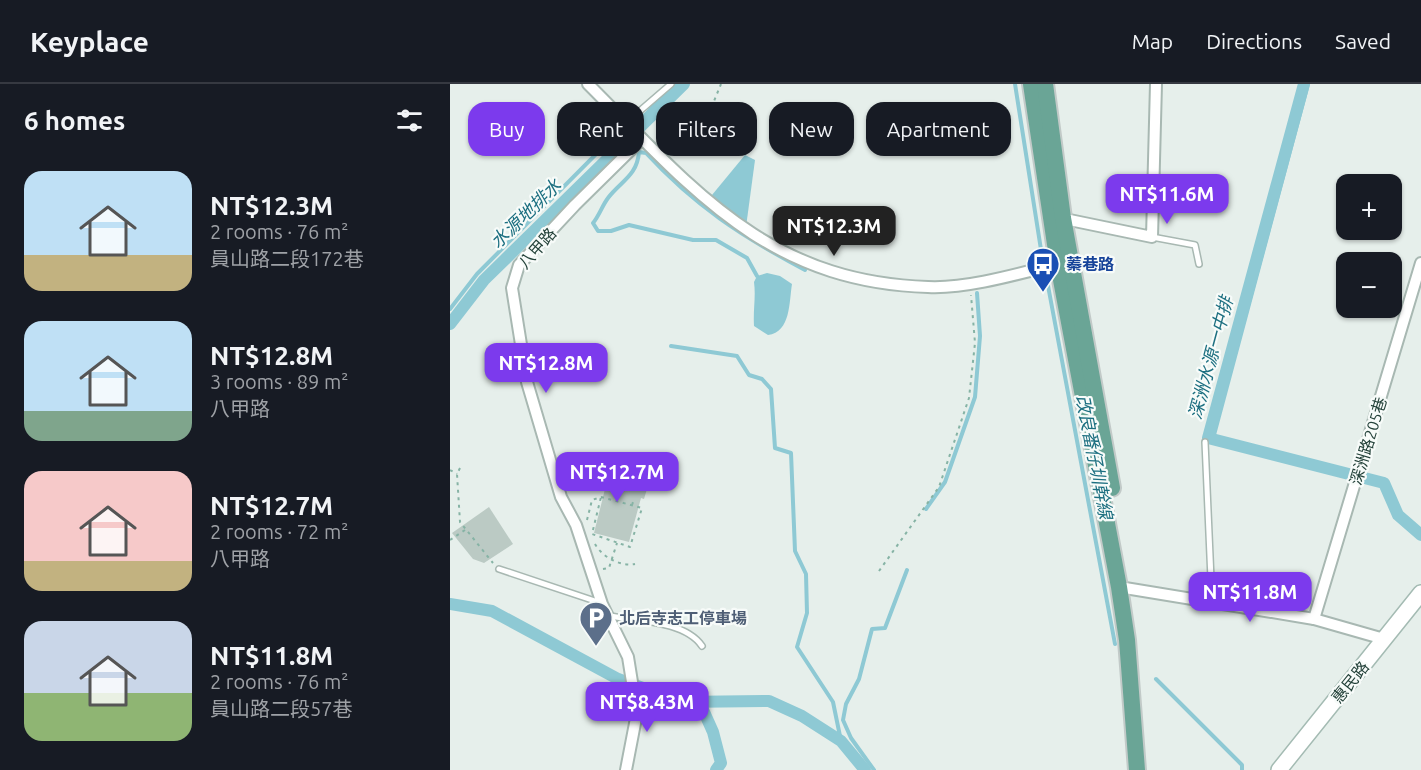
<!DOCTYPE html>
<meta charset="utf-8">
<style>
body{margin:0;font-family:Ubuntu,"Noto Sans TC",sans-serif;background:#242831;color:#f1f3f6;height:100vh;display:flex;flex-direction:column;font-size:22px;white-space:nowrap}
*{box-sizing:border-box;margin:0}
p{font-size:20px;color:#9ea1a6}
.icon{flex:none;width:33px;height:33px;fill:none;stroke:currentColor;stroke-width:2;stroke-linecap:round;stroke-linejoin:round}
.map{position:relative;flex:1;overflow:hidden}
.sheet{display:flex;flex-direction:column;background:#171b24;width:450px}
.sheet>*{flex:none}
.banner{position:absolute;left:18px;top:18px;width:570px;height:54px;display:flex;gap:12px}
.controls{position:absolute;left:886px;top:90px;display:grid;gap:12px}
.controls a{display:grid;place-items:center;width:66px;height:66px;border-radius:12px;background:#171b24;box-shadow:0 2px 4px #0004;font-size:30px}
.price{position:absolute;translate:-50% -51px;padding:0 14px;border-radius:12px;background:#7c3aed;color:#fff;font-size:20px;line-height:39px;filter:drop-shadow(0 2px 3px #0008)}
.price::after{content:'';position:absolute;left:50%;top:36px;width:18px;height:14px;margin-left:-9px;background:inherit;clip-path:polygon(0 0,100% 0,50% 100%)}
.price.selected{background:#222;color:#fff}
ul{padding:0;list-style:none}
li{display:flex;align-items:center;gap:18px;height:150px;padding:0 24px}
li span{display:grid;place-items:center;flex:none;width:168px;height:120px;border-radius:18px;color:#555}
li>.icon{margin-inline-start:auto}
span .icon{width:72px;height:72px;fill:#fffc;stroke-width:1}
li b{font-size:26px}
h2{display:flex;justify-content:space-between;align-items:center;height:72px;padding:0 24px;font-size:26px}
.pill{padding:0 21px;border-radius:18px;background:#171b24;box-shadow:0 2px 4px #0004;font-size:21px;line-height:54px}
.pill.selected{background:#7c3aed;color:#fff}
header{display:flex;align-items:center;gap:36px;box-sizing:border-box;height:84px;padding:0 30px;background:#171b24;border-bottom:2px solid #363941}
header strong{font-size:28px}
nav{display:flex;gap:33px;margin-inline-start:auto;font-size:21px}
main{display:flex;flex:1;min-height:0}
.map>svg:first-child{display:block}
</style>
<header>
<strong>Keyplace</strong>
<nav><a>Map</a><a>Directions</a><a>Saved</a></nav>
</header>
<main>
<section class="sheet">
<h2>6 homes<svg class="icon" aria-label="filters" viewBox="0 0 24 24"><path d="M4 7h16M4 17h16"/><circle cx="9" cy="7" r="2"/><circle cx="15" cy="17" r="2"/></svg></h2>
<ul>
<li><span style="background:linear-gradient(#bfe0f5 70%,#c2b280 0)"><svg class="icon" aria-label="home" viewBox="0 0 24 24"><path d="M3 11l9-7 9 7M6 9v11h12V9"/></svg></span><div><b>NT$12.3M</b><p>2 rooms · 76 m²</p><p>員山路二段172巷</p></div></li>
<li><span style="background:linear-gradient(#bfe0f5 75%,#7fa58c 0)"><svg class="icon" aria-label="home" viewBox="0 0 24 24"><path d="M3 11l9-7 9 7M6 9v11h12V9"/></svg></span><div><b>NT$12.8M</b><p>3 rooms · 89 m²</p><p>八甲路</p></div></li>
<li><span style="background:linear-gradient(#f6c9c9 75%,#c2b280 0)"><svg class="icon" aria-label="home" viewBox="0 0 24 24"><path d="M3 11l9-7 9 7M6 9v11h12V9"/></svg></span><div><b>NT$12.7M</b><p>2 rooms · 72 m²</p><p>八甲路</p></div></li>
<li><span style="background:linear-gradient(#c9d6e8 60%,#8fb573 0)"><svg class="icon" aria-label="home" viewBox="0 0 24 24"><path d="M3 11l9-7 9 7M6 9v11h12V9"/></svg></span><div><b>NT$11.8M</b><p>2 rooms · 76 m²</p><p>員山路二段57巷</p></div></li>
</ul>
</section>
<div class="map">
<svg width="971" height="686" viewBox="0 0 971 686">
<rect width="100%" height="100%" fill="#e6efeb"/>
<g fill="#8ec9d4">
<path d="M295,71L305,76L296,143L270,121L262,111Z"/>
<path d="M317,189L330,192L342,200C339,218 341,248 318,251L304,242C303,226 306,213 304,198L307,192Z"/>
</g>
<g fill="none" stroke-linecap="round" stroke-linejoin="round">
<g stroke="#8ec9d4" stroke-width="4">
<path d="M565,0L592,172"/>
<path d="M596,191L665,560"/>
<path d="M307,192L297,174L266,156H243L179,141L161,147H148L143,139C149,132 152,122 158,114C171,97 187,92 189,68L196,69C245,122 291,152 355,186"/>
<path d="M0,225L27,190L170,46L195,31L224,0"/>
<path d="M221,262L287,272L299,291L312,295L321,305L325,364L341,369L345,467L356,490L357,529L347,563L383,618L391,657"/>
<path d="M764,351L858,0"/>
<path d="M476,425L495,398L525,313L530,252L527,209"/>
<path d="M706,595L792,681V686"/>
<path d="M424,686L401,654L393,636L396,620L409,595L422,545L435,544L457,486"/>
</g>
<g stroke="#8ec9d4" stroke-width="12">
<path d="M854,0L758,354L934,399L948,431L971,451"/>
<path d="M0,240L34,196L234,0"/>
<path d="M0,520L42,527L168,595L231,618L319,617L352,632L391,657L415,686"/>
<path d="M250,619L263,648L271,679L266,686"/>
</g>
</g>
<g fill="#bbcac4">
<path d="M140,383L199,398L194,415L191,414L179,458L144,449L155,405L135,400Z"/>
<path d="M39,423L63,460L34,479L23,475L2,449Z"/>
</g>
<g fill="none" stroke-linecap="round" stroke-linejoin="round">
<g stroke="#a8b8b2" stroke-width="8">
<g id="lane">
<path d="M177,38L221,0"/>
<path d="M702,153L745,161L749,180"/>
<path d="M755,358L762,518"/>
<path d="M49,485L151,519"/>
<path d="M160,532C188,537 235,537 252,562"/>
</g>
</g>
<g stroke="#a8b8b2" stroke-width="14">
<g id="street">
<path d="M138,0C243,105 317,198 478,203C518,205 571,189 611,179"/>
<path d="M610,134L702,153L706,0"/>
<path d="M669,503L864,535L934,555"/>
<path d="M864,535L971,179"/>
<path d="M176,686L187,629L178,573L152,520L126,441L111,413L77,298L62,204L69,181L125,121L192,55"/>
</g>
</g>
<g stroke="#a4bbb3" stroke-width="18">
<path id="secondary" d="M829,686L971,509"/>
</g>
<g stroke="#c2cac8" stroke-width="20">
<g id="primary">
<path d="M581,0L608,180L669,503L677,556L687,686"/>
<path d="M595,0L613,134L662,404"/>
</g>
</g>
<g stroke="#86b3a5" stroke-width="2" stroke-dasharray="3 4.5" stroke-linecap="butt">
<path d="M249,42L260,27L271,0"/>
<path d="M10,384L7,390L10,438L43,479"/>
<path d="M0,386L7,390"/>
<path d="M151,413L192,424L180,463L142,450Z"/>
<path d="M182,421L184,415"/>
<path d="M137,436L142,416L151,413"/>
<path d="M0,456L15,446"/>
<path d="M145,460C152,473 171,483 185,480"/>
<path d="M153,485L159,484L167,459"/>
<path d="M429,487L489,403L519,314L525,259L521,211"/>
</g>
<use href="#lane" stroke="#fff" stroke-width="5"/>
<use href="#street" stroke="#fff" stroke-width="10"/>
<use href="#secondary" stroke="#fff" stroke-width="15"/>
<use href="#primary" stroke="#6aa596" stroke-width="16"/>
</g>
<defs>
<g id="bus-pin" transform="scale(1.725)"><path d="M0 17L-7.5 6A9.5 9.5 0 1 1 7.5 6Z" fill="#1a4fb4" stroke="#f7fbf9"/><path d="M-5-6H5V4H4V6H2V4H-2V6H-4V4H-5ZM-3.5-4V0h7V-4ZM-3.5 1.2v1.5H-2V1.2ZM2 1.2v1.5H3.5V1.2Z" fill="#fff"/></g>
<g id="parking-pin" transform="scale(1.725)"><path d="M0 17L-7.5 6A9.5 9.5 0 1 1 7.5 6Z" fill="#5c6f8a" stroke="#f7fbf9"/><path d="M-3.5-5.5H1a3.5 3.5 0 0 1 0 7H-1V5.5H-3.5ZM-1-3.4V-.6H.8a1.4 1.4 0 0 0 0-2.8Z" fill="#fff"/></g>
</defs>
<g fill-rule="evenodd">
<use href="#bus-pin" x="593" y="180"/>
<use href="#parking-pin" x="146" y="534"/>
</g>
<g text-anchor="middle" stroke-width="4.5" stroke-linejoin="round" paint-order="stroke">
<g font-size="16" fill="#24423a" stroke="#f7fbf9">
<text transform="translate(87 164) rotate(-49)" y="6">八甲路</text>
<text transform="translate(918 357) rotate(-73)" y="6">深洲路205巷</text>
<text transform="translate(900 598) rotate(-51)" y="6">惠民路</text>
</g>
<g font-size="16" font-weight="bold" fill="#164399" stroke="#f7fbf9" text-anchor="start">
<text x="616" y="186">蓁巷路</text>
</g>
<g font-size="16" font-weight="bold" fill="#4e5e75" stroke="#f7fbf9" text-anchor="start">
<text x="169" y="540">北后寺志工停車場</text>
</g>
<g font-size="18" font-style="italic" fill="#1c6f80" stroke="#f7fbf9">
<text transform="translate(76 130) rotate(-44)" y="6">水源地排水</text>
<text transform="translate(761 274) rotate(-75)" y="6">深洲水源一中排</text>
<text transform="translate(644 373) rotate(79)" y="6">改良番仔圳幹線</text>
</g>
</g>
</svg>
<div class="controls">
<a>+</a>
<a>−</a>
</div>
<b class="price" style="left:717px;top:141px">NT$11.6M</b>
<b class="price selected" style="left:384px;top:173px">NT$12.3M</b>
<b class="price" style="left:96px;top:310px">NT$12.8M</b>
<b class="price" style="left:167px;top:419px">NT$12.7M</b>
<b class="price" style="left:800px;top:539px">NT$11.8M</b>
<b class="price" style="left:197px;top:649px">NT$8.43M</b>
<div class="banner">
<a class="pill selected">Buy</a>
<a class="pill">Rent</a>
<a class="pill">Filters</a>
<a class="pill">New</a>
<a class="pill">Apartment</a>
</div>
</div>
</main>
